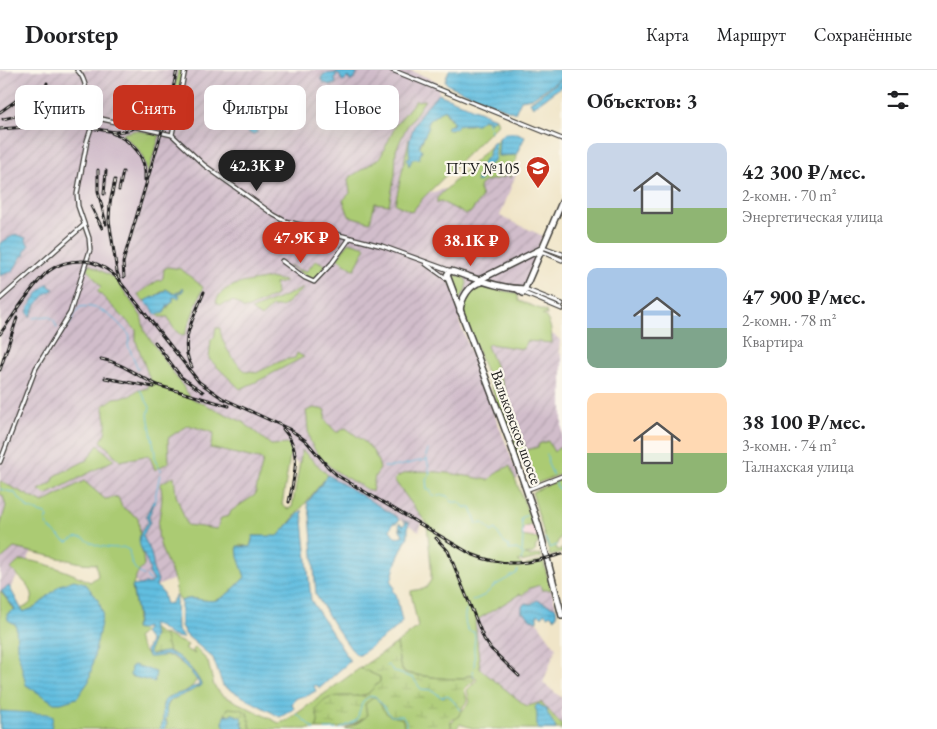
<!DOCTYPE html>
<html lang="ru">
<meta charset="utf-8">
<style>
body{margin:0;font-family:"EB Garamond",serif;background:#f6f6f6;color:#202124;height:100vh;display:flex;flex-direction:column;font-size:19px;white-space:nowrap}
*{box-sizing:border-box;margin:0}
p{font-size:16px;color:#757577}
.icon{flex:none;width:28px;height:28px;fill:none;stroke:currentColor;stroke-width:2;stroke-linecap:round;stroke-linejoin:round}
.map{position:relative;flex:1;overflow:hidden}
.drawer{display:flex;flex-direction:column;background:#fff;width:375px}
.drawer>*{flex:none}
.guide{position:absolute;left:15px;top:15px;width:471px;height:45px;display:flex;gap:10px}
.price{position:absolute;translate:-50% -42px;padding:0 11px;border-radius:18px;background:#c8321e;color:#fff;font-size:16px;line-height:32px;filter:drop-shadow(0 1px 2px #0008)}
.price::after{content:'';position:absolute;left:50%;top:30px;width:15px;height:11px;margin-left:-8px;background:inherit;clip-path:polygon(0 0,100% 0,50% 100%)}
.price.selected{background:#222;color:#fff}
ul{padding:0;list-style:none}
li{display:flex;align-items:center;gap:15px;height:125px;padding:0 25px}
li span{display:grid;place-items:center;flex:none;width:140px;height:100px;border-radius:10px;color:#555}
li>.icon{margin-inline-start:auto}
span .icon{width:60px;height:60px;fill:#fffc;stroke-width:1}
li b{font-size:21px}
h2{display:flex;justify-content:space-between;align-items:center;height:60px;padding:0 25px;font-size:21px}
.pill{padding:0 18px;border-radius:10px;background:#fff;box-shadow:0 5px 20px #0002;font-size:18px;line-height:45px}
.pill.selected{background:#c8321e;color:#fff}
header{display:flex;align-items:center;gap:30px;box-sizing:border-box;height:70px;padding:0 25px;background:#fff;border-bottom:1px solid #e0e0e0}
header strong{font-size:24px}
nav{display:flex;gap:28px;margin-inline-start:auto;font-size:18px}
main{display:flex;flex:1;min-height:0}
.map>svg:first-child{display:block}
</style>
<header>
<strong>Doorstep</strong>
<nav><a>Карта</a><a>Маршрут</a><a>Сохранённые</a></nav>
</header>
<main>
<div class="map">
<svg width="562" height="659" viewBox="0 0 562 659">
<defs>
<pattern id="industrial-furrows" width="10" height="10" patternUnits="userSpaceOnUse" patternTransform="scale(1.25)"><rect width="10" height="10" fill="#d1bdcb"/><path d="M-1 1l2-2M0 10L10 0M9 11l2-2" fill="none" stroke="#b3a2ae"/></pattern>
<pattern id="wetland-marsh" width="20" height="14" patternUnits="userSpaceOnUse" patternTransform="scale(1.25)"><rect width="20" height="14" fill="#abcb73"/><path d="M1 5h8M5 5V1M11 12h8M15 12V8" fill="none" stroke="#93ae63"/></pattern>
<pattern id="water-rules" width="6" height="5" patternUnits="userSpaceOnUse" patternTransform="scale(1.25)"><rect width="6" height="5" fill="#62bee0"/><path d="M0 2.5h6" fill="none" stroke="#54a3c0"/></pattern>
</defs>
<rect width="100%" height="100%" fill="#fbf7ec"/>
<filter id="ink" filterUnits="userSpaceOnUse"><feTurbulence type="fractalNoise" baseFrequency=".02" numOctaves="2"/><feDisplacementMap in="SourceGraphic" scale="10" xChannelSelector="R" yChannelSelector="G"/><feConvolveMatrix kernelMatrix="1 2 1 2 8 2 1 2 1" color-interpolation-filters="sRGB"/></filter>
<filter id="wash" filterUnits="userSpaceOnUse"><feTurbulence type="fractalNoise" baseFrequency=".0096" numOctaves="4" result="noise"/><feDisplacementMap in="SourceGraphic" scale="20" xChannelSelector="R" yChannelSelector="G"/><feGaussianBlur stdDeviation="1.12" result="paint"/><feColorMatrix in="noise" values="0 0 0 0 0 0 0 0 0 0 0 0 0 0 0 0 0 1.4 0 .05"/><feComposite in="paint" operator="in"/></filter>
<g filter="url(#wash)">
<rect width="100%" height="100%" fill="#f0e5c8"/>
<path fill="#f5cfd9" d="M535,453L541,468L536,470L520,467L522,457Z"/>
<g fill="url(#industrial-furrows)" fill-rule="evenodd">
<path d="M0,0H409L436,11L438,14L439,26L397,131L407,140L424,124L457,116L505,100L516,104L500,146L543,166L521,225L475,220L459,251L519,408L425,443L419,461L371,433L278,382L263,390L255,425L231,441L232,459L172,510L143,521L73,437L60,434L5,527L0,531ZM134,75L140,82L146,95L148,115L127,177L124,194L127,213L144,237L141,240L116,209L89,194L88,190L93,175L92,167L81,134Z"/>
<path d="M554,265L560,270L559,280L562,288V383L525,384L483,273L525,266Z"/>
<path d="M548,508L557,540L528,539L556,578L543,613L562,628V659L482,609L476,592L473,549L516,523Z"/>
</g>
<path fill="#d1bdcb" d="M93,58L107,59L125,67L140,82L146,95L148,115L127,177L124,194L127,213L144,237L141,241L116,209L89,194L88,190L93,175L92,167L81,134L79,120Z"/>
<g fill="#abcb73" stroke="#647448">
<path d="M178,0H183L175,40L171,36Z"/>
<path d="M425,30L406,58L396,80L395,105L389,135L375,133L370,152L349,146L343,130L350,123L348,109L350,107L380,88L396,55L415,31Z"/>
<path d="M444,39L448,47L453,52L449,60H452L458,55H470L483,49L491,52L495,48H496L498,54L423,128L412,142L395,134L409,69L410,91C418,83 427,63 428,51Z"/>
<path d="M136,60L160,65L147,106C145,84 137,77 121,64Z"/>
<path d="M499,68L498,86L516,85L517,87L510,108L506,103L504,107L484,112L480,115L479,119L482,127L470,143L465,144L440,131L437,133V128Z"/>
<path d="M349,172L366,177L355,199H353L337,188Z"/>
<path d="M316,190L327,196L312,211L289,195L301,201H307Z"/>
<path d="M89,194L116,209L141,246L145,262L191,328L243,352L271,375L288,374L291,380L282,435L288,439L292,437L302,380L328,405L278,467L253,466L250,477L240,475L245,507C238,515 226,527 217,530C205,533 193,525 181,531C174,523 177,523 175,513C170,494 157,479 158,457C159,443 165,428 160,414L174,406L176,425L187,455L217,459L221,448L229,446L231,441L255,425L263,390L210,378L214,363L188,355L168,368L169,392L155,400L149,385L120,391L101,371C109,360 106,348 103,336L114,328L130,326L136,321L148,318L150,310L136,271V260L97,221L101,217L87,198Z"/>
<path d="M168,197L181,199L203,217L185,264L183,266C176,263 170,254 168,247H159L157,245C165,243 171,235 173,227L177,226L176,225L184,219L174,224L166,219L149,230L143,231L138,224L157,211L161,210L163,208L164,199Z"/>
<path d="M449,203L464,207L467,212L465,222L459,230H458L448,207Z"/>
<path d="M269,208L285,211V212L275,214L276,225L249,238L244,239L234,231L220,235L216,232C222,212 252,212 269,208Z"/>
<path d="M475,216L517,223L519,231L546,241L547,245L542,244C551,249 552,264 552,273L526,271L524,279L489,274L487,276L503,314L526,380L538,377L539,374L548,371L554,382L557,379L562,377V404L532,415L522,387L518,388L462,240L463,235Z"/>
<path d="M304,218L282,237H272L261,247L251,240Z"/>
<path d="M216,258H220C221,273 234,293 247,302L251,301L256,303L283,290L295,288L297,283L304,287L256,312L240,319L209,289L211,269L214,268Z"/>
<path d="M314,338L326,340L325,350L336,362H339L342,359L346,358C364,372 375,376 380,399L375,406L372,422C349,409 323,398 311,373C307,364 308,351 306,341Z"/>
<path d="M98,375L114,390L46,425L39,420L52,413L55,406L87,390Z"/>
<path d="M510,396L533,454L523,458L522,466L540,469L535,478L536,480L533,483L525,485L531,486L540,484L542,487L522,492V490L518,491L523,496L543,490L551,520H542L540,515L530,518L522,525L520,524L475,551L480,599L525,635L528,636L541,632L562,655V659H475L460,654L456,659H455L450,655L470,632L467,620L477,610L474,605C468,604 465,608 460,609C454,610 409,605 405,602C397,597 399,581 397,573L418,557L411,523V521L426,518L431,510V497L427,454L394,410C407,392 469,407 489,410L498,401Z"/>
<path d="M562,409V464L556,475L557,480L562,479V483L550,486L532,422Z"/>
<path d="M0,411L43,433L84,411L105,429L118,427L122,437L138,448L144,496C120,521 143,531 135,558L144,562L137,568C149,593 147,585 171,586L188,598L197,609C188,627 175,619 163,634C162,643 166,652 159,659H0V521L15,540L25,545L21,539C47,528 22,510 11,499C14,496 16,493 20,491C34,487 77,505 90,512L98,506L96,494L81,493L14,478L0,490V457L6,436L3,426L0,424Z"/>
<path d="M163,564L188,575L185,579L195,584L192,580L196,578L208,592L214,616L222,625L279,653L288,650L360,598L380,607V612L368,624L357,626L317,643C320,649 319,653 315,659H251C246,638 248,640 227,640C224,647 222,651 226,659H164L167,654C160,623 185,628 201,614C197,603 181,586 169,582Z"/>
<path d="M374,627H376L386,643L403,649L404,659H345L359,652L367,646L365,634Z"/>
</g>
<g fill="url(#wetland-marsh)" stroke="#647448">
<path d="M152,558L165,567L169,582L150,585L149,583L154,564Z"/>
<path d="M397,573C399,581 397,598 405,603C409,605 456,610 461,609C465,608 468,605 472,605L475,610L464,619L468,631L464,635L458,647L451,650V659H404L403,649C399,647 396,648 391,646C384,644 380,633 376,627H374L365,634L367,646C348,659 338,659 315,659C321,651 317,648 316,640C327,621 346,627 364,626C371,623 373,616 380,612V607L360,598Z"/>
<path d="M228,638L240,639L247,642L251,659H244V657L233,644L225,645Z"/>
</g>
<g fill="url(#water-rules)" stroke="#3f6d7e">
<path d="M339,0H356L357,5L352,11H350L348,7L343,12L339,5L336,4V7L335,8L336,13L333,15C328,15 322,13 321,8L324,4L335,3Z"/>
<path d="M449,0H562V8L532,28L521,30L515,43L448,15L445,11Z"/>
<path d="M562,9V16L533,37L530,32Z"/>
<path d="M439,24L495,48L489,53V50L483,49L477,54L458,55L456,59L454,58L449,60L446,58L447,56L453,55V52L444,39L428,51V59L419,76L422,80L419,89L413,88L409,96L407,89L410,88C405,64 421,39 439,24Z"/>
<path d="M238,38L242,49L258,62L252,65L238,53L233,52V45L238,42L235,40Z"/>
<path d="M505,63H518L525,67L516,85L498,86L499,68Z"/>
<path d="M496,71L495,88L493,92L487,96L480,111L476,112L482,93L488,86L492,74Z"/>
<path d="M16,164L26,168V170L29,176L24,183L26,185L22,186L13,201L0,206V173Z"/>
<path d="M48,213L50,217L54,219L45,225L36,235L30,247L27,241C33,230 39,221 48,213Z"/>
<path d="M183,217L184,219L182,222L176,225H180L179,228L173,227V232L168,235L164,243L157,245L155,244L151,236H148L145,231L162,223L166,219L174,224L181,221Z"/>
<path d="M328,405L397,447L399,450L397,453H393L390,460L396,468L403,465L399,458L403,459L399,457L400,453L403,456L406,452L402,450L410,453L408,455V466L396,492L391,512L394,517L393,521L396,524L402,551L399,556L360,585H357L351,579L334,555L316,525L310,445L307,433Z"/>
<path d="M153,431L155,432L149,446L150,452L143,466L150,480L153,491V499L158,510L156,516C167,526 161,521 166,534L171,533L176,525L177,560L183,567L181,568C178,567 175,567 172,566C164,562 161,555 151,555L154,564L149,583L151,585C156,584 162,582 167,582C178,582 197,604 201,614V616C194,618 193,621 187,623C173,630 164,628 167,647L165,649L167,654L164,659H159C168,650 156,634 169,627C174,624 179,624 184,622C190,620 191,616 198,616L199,614C196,607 179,588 172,586C165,584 156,588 148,587L146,581L150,571L144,563L146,557L138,560L135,559L138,548L132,516L152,513L154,511L149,503C150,498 149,498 147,492C139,473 134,470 148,452L146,446Z"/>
<path d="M302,440L311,530L350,591L320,618L316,615L314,616L316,621C313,622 311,624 309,625C302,628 296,625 292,634L294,639L280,647L223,616L213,588L186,565L181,556V531C193,525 205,533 217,530C226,527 238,515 245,507L238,487L237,476L250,477L253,466H278Z"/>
<path d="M74,510L85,513L98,530L103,543L89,611L77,628L61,633H54L26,615L17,578L16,555L8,550L7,544L15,539L1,521L9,516L23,542L36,537L60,515Z"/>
<path d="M537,530L556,538L557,546L554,548L550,544L548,546L544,543L542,547L540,545H537V551L530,549L526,544L522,542V536L525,533L531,534Z"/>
<path d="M134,595L156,602L154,612L130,606L131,597Z"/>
<path d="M538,634L547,639C547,647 554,651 556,659H538C535,651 539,647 535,637Z"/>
<path d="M0,641L48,644L53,646L51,659H0Z"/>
<path d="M233,644L241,647L244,659H226L223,654L224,646Z"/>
</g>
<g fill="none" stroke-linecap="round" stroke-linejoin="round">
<g stroke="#62bee0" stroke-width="1">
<path d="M487,50L491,61"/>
<path d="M33,248L48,246L54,250L57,258"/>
<path d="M62,262C72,256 72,245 80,237C101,233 118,252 130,266L128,275L138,299"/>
<path d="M140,320L150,337L148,345L154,378L156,381C153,388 156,394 161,399V401"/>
<path d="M428,380L426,385L430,404L426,409L427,420H430L433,426C443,425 447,423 452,432H460L464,437L471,438L477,454L483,453L492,462L495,459L505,474L509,476V480L517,479L524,485"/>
<path d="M547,384L548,394L553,405"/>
<path d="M384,397C399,398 413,391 427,390"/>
<path d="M556,413L557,417L559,419L562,416"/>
<path d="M0,419L15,423C18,429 24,431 27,438L45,444L48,447L46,451L47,456L65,471L68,472C81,463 83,469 94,474C100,477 117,479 123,477L129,480C130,492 135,504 147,506L148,509L154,513"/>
<path d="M154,433L160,404"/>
<path d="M545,468L550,478L557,475"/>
<path d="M522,482L523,468L521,448L527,445"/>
<path d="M521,490L523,485"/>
<path d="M472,531L485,525L494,516L517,503L518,500"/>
<path d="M467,538C463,544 465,556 469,561L474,562C476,568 474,572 474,578C474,588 476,593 472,603L474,606"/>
<path d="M386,596L388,595L395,602L413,608L421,619L432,620L441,627L448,625L461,640"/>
<path d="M297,644L314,659"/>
<path d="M325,659H336"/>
<path d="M340,659L357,650C361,638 361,626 375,626L391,646H402L406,651V659"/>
</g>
</g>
</g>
<g filter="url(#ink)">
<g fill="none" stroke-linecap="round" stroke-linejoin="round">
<g stroke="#3c3a36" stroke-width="5.5">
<g id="minor">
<path d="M77,0C90,12 85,37 95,46C97,48 100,48 102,49L172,65L204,95L274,145L285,151L382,176L451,201"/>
<path d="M392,0L562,69"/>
<path d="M172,65L185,0"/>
<path d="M543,177L562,184"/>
<path d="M541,181L562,190"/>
<path d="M282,191L305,208L314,212L332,193L350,168"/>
<path d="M426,194L447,209"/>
<path d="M525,219L562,234"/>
<path d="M524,223L562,239"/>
<path d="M0,229L84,155"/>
<path d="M0,392L36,298L70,243L90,180L89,168L78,136L77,124L87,71L95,46"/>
<path d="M526,420L562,406"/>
</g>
</g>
<g stroke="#3c3a36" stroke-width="8">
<g id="major">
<path d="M479,210L541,179"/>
<path d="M517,219L523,223L562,132"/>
<path d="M525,219C499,219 475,208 451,201L449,202L447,205L511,375L538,454L562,546"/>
<path d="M460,241C461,229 469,214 482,212"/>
</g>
</g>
<use href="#minor" stroke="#fff" stroke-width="3"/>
<use href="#major" stroke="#fff" stroke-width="5"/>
<g stroke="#1c1c1c" stroke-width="3">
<g id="rail">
<path d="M0,42L17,30L23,16"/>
<path d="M3,49C25,45 43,36 47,13"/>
<path d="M17,49L50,47"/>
<path d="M0,59L65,54L115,62C136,61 157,49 167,30"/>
<path d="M112,63C133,71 147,87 145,110"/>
<path d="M98,100V121L106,154"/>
<path d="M115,110L110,133L109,150L117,202L121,213L199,312L222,328L289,359L298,365L306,371L329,398L338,406L471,484C505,498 528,494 562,484"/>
<path d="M119,120L123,102"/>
<path d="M104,124L106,101"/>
<path d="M91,136L102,158"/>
<path d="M124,207L123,193L125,185L169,37L177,0"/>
<path d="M0,264C8,253 16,241 24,230C41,207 51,191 82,191C96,191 110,200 119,210"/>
<path d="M155,272L181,307L203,322"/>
<path d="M101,289C124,293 139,308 160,316L229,336"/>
<path d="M192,297C177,272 195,246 204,222"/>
<path d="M0,300L17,248"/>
<path d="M105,308L154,317"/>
<path d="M283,359C303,380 294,407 289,432"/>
<path d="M436,468L448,481L484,569L491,579L519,606"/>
</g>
</g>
<use href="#rail" stroke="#fbf7ec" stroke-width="1" stroke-dasharray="4" stroke-linecap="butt"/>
</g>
</g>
<defs>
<g id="university-pin" transform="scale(1.25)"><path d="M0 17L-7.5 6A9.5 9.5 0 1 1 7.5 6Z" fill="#c8321e" stroke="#fbf7ec"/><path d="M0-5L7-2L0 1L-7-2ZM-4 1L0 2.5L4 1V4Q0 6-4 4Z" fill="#fff"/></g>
</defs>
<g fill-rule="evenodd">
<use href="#university-pin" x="538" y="98"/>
</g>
<g text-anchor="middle" stroke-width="4.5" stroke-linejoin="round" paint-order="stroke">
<g font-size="16" fill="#1c1c1c" stroke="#fbf7ec" text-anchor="end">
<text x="520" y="104">ПТУ №105</text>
</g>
<g font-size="16" fill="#1c1c1c" stroke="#fbf7ec">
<text transform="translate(517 357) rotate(70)" y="6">Вальковское шоссе</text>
</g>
</g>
</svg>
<b class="price selected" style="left:257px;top:122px">42.3K ₽</b>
<b class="price" style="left:301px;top:194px">47.9K ₽</b>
<b class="price" style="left:471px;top:197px">38.1K ₽</b>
<div class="guide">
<a class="pill">Купить</a>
<a class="pill selected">Снять</a>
<a class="pill">Фильтры</a>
<a class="pill">Новое</a>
</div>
</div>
<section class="drawer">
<h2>Объектов: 3<svg class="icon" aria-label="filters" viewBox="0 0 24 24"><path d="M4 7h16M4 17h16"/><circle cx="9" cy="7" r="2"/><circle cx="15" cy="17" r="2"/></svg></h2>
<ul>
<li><span style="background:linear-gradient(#c9d6e8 65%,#8fb573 0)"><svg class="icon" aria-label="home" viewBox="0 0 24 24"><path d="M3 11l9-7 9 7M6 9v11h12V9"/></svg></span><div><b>42 300 ₽/мес.</b><p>2-комн. · 70 m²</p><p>Энергетическая улица</p></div></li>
<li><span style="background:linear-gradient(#a9c7e8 60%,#7fa58c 0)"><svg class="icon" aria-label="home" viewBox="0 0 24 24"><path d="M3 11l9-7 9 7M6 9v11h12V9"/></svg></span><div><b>47 900 ₽/мес.</b><p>2-комн. · 78 m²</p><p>Квартира</p></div></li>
<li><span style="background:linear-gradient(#ffd9b3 60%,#8fb573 0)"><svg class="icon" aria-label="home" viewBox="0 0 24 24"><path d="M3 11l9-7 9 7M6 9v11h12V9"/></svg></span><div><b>38 100 ₽/мес.</b><p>3-комн. · 74 m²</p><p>Талнахская улица</p></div></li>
</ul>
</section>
</main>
